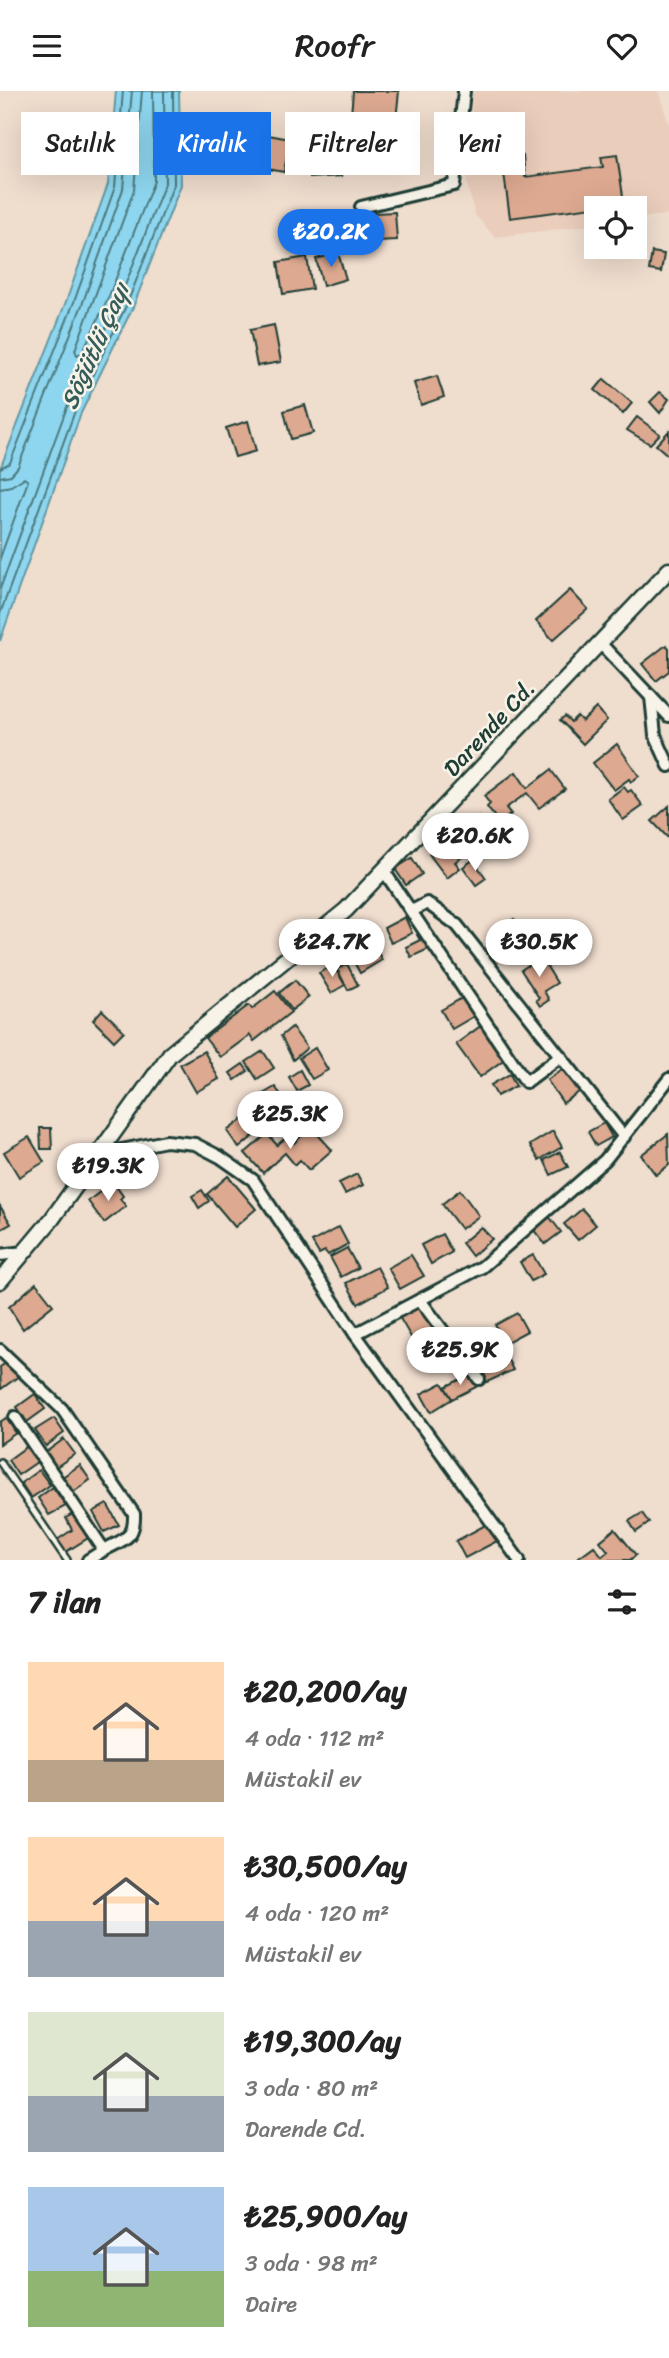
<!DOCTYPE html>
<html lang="tr">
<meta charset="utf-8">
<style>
body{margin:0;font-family:Sriracha,sans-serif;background:#f6f6f6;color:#222;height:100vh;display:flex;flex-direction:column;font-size:26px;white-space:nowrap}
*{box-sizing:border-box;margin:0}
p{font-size:23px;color:#767676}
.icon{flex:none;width:38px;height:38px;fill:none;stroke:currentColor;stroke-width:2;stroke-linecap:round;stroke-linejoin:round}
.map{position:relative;height:1469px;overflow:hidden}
.panel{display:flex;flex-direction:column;background:#fff;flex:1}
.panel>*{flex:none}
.banner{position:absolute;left:21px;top:21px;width:628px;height:63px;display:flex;gap:14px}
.fabs{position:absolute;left:584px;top:105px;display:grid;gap:14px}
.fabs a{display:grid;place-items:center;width:63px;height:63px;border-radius:0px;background:#fff;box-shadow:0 7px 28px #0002;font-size:35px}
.price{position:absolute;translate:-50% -60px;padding:0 16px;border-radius:24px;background:#fff;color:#222;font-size:23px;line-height:46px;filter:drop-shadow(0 2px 4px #0008)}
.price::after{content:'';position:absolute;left:50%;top:42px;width:21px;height:16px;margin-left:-10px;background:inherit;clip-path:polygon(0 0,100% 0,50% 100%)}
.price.active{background:#1a73e8;color:#fff}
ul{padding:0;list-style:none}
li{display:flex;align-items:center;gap:21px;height:175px;padding:0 28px}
li span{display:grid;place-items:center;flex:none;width:196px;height:140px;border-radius:0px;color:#555}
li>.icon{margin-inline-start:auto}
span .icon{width:84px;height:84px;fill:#fffc;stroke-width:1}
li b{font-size:30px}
h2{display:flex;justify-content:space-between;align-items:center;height:84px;padding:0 28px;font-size:30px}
.chip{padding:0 24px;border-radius:0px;background:#fff;box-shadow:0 7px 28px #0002;font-size:24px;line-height:63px}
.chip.active{background:#1a73e8;color:#fff}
header{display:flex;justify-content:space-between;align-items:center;height:91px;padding:0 28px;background:#fff;font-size:32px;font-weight:600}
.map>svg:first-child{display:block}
</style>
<header><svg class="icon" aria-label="menu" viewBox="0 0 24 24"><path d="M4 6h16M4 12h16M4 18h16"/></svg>Roofr<svg class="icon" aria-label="heart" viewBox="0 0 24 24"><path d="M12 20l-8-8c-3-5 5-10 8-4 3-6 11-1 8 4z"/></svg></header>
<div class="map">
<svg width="669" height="1469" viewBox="0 0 669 1469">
<rect width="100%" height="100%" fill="#efddce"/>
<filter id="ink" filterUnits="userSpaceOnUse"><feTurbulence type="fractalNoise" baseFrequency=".0143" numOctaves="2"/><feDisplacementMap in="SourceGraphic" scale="14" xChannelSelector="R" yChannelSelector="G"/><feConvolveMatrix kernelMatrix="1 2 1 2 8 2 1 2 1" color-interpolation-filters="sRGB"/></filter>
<g filter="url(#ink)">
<path fill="#eacdbb" d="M473,0H658L669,34V123L635,128V117H597V133L495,146L475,124L466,89Z"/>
<path fill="#8ed6ef" stroke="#6299a4" stroke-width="2" d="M116,0H179L181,94L133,216L81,322L0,550V378L67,208L108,93Z"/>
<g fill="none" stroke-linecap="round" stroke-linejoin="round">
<g stroke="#4b7a7f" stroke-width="2">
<path d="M142,0L134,99L75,259L77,264L82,262L109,205L154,90L153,0"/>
<path d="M0,377L10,372L74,211L115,96L123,0"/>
<path d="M0,386L11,384L18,376L82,214L123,98L132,0"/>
<path d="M0,397L11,395L24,387L28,390L0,467"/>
<path d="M0,498L67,316L119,210L165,92L164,0"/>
<path d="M0,523L75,320L127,213L174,93L173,0"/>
</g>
</g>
<g fill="#dda990" stroke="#1f3d34" stroke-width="2">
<path d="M353,0H399L396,29L351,24Z"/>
<path d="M258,42L290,48L284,81L252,75Z"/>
<path d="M341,57L342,85L310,87L309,59Z"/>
<path d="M617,64L624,112L510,127L502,68L523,65L525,86L603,76L601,66Z"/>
<path d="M395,121L397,149L376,150L374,122Z"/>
<path d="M652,161L664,163L661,181L649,179Z"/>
<path d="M338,162L346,188L323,195L316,168Z"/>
<path d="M307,166L312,198L283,203L278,171Z"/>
<path d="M274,234L281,271L257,275L250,239Z"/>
<path d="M437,285L444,306L421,314L414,292Z"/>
<path d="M604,288L632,312L623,323L595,299Z"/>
<path d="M660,301L669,308L660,322L650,311Z"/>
<path d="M305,314L313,342L291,348L284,320Z"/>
<path d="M637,326L660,343L650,353L627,339Z"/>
<path d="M248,330L256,360L235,366L226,337Z"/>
<path d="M669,340V365L656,354Z"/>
<path d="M570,499L588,518L553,549L536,530Z"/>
<path d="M666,554L669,557V580L656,590L642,573Z"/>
<path d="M596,617L607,629L583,653L560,629L565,625L571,631L577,625L582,630Z"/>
<path d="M617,653L639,685L631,691L629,688L614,699L593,672Z"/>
<path d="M551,679L565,698L539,717L527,702L506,717L511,723L507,726L518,741L507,749L497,736L500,733L487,716L490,713L484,705L516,681L527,697Z"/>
<path d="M624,696L628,701L631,699L643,715L623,729L608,708Z"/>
<path d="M669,715V748L652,730Z"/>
<path d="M479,726L488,740L466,757L457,743Z"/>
<path d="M453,746L465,764L455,771L460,777L447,787L429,763Z"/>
<path d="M412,767L422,783L406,794L395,778Z"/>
<path d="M473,769L486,787L476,794L463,776Z"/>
<path d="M405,826L412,842L391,852L384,837Z"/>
<path d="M514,828L532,852L513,866L495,842Z"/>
<path d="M425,840L433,856L411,866L406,856L420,849L417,844Z"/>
<path d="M371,849L382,869L360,882L349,862Z"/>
<path d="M541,866L557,892L544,900L549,909L540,915L536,909L539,907L521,879Z"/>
<path d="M347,873L358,894L348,899L337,878Z"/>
<path d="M333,874L345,894L331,902L319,882Z"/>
<path d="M295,889L309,906L292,919L279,902Z"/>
<path d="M275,900L291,921L254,950L250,944L220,966L205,947L249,914L252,918Z"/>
<path d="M464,906L474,925L452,938L441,919Z"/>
<path d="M102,919L124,940L114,950L93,929Z"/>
<path d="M482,934L506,967L480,986L456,953Z"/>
<path d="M292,936L307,957L293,969L281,945Z"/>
<path d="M315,957L328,979L312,988L299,967Z"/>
<path d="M204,960L219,988L196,1001L180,973Z"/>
<path d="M263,960L274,977L257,988L246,971Z"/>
<path d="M243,973L248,980L235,989L230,982Z"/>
<path d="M564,977L579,1001L563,1012L547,989Z"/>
<path d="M300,979L308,994L297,1000L289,986Z"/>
<path d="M510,983L516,995L497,1005L491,994Z"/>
<path d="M275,996L289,1014L263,1032L251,1010Z"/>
<path d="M247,1025L258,1041L239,1057L227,1040Z"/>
<path d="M604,1032L612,1046L596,1055L588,1041Z"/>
<path d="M311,1036L332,1059L309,1079L300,1069L295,1074L285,1062L263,1082L245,1062L267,1043L277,1054L288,1045L294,1052Z"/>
<path d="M40,1037H51L52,1058H41Z"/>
<path d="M553,1040L562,1056L539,1069L530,1054Z"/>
<path d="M668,1043L669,1074L656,1084L641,1064Z"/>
<path d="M29,1046L44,1071L19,1086L4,1061Z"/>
<path d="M560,1061L568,1076L551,1084L544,1069Z"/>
<path d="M357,1083L363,1094L345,1103L339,1092Z"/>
<path d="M228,1085L256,1118L235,1136L207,1103Z"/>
<path d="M113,1091L123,1105L120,1108L126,1115L104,1132L88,1110Z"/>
<path d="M202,1099L209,1110L199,1117L192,1105Z"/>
<path d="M460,1099L479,1125L461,1138L442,1113Z"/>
<path d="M0,1115L11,1133L0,1139Z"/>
<path d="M582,1118L596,1134L578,1149L564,1133Z"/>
<path d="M548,1124L561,1141L545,1153L532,1137Z"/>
<path d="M339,1136L348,1153L328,1164L325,1160L319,1163L312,1151Z"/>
<path d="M481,1136L492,1148L472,1165L462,1152Z"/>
<path d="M442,1143L452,1161L431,1173L421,1154Z"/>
<path d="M347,1157L358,1177L341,1186L330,1166Z"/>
<path d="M411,1164L424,1185L400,1198L388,1177Z"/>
<path d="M533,1164L544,1183L531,1190L520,1171Z"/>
<path d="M377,1176L388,1196L358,1213L346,1192Z"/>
<path d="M36,1192L53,1214L23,1238L9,1216Z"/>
<path d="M420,1212L438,1249L419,1260L398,1224Z"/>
<path d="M517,1222L527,1240L505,1252L495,1234Z"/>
<path d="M504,1261L513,1279L487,1291L478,1274Z"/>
<path d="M9,1270L19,1285L1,1298L0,1276Z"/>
<path d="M469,1284L476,1296L452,1308L445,1296Z"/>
<path d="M442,1292L452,1308L431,1321L421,1303Z"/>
<path d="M35,1303L45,1318L27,1331L17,1316Z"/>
<path d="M6,1327L16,1342L0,1353V1331Z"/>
<path d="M54,1327L64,1342L46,1355L35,1339Z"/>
<path d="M64,1348L75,1363L56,1376L46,1361Z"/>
<path d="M26,1356L37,1371L18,1384L8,1369Z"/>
<path d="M80,1374L90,1389L72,1402L61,1387Z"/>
<path d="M39,1379L50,1394L31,1407L21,1392Z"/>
<path d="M53,1396L66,1415L49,1424L38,1407Z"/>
<path d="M107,1413L119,1434L104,1441L93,1421Z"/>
<path d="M76,1421L88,1447L64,1462L57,1449L72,1439L66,1427Z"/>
<path d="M642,1422L649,1432L636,1441L629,1430Z"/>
<path d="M489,1432L499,1449L465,1467L456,1450Z"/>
<path d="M615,1438L636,1464L630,1469H575L594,1455L602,1465L608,1460L600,1450Z"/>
</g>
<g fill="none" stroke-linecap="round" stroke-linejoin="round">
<g stroke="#1f3d34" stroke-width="10">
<path id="lane" d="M0,1371L67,1469"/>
</g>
<g stroke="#1f3d34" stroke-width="16">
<g id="street">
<path d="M361,116L454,94L464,0"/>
<path d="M600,552L669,625"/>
<path d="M651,606L655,644L669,675"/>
<path d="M384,780L526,991L561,965"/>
<path d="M412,820L427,812L457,834L624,1046"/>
<path d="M97,1064L166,1050L195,1053L220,1066L253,1089L355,1243L519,1469"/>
<path d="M0,1164L24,1161"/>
<path d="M420,1209L479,1288"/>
<path d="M355,1243L482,1176L605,1069L669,988"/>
<path d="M0,1259L62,1318L134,1423C135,1448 124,1448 104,1459"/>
<path d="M15,1326L104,1459L88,1469"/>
</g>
</g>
<g stroke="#1f3d34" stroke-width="19">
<path id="secondary" d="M0,1190L52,1128L170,963L346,819L669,479"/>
</g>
<use href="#lane" stroke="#f7f3e8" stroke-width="5"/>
<use href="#street" stroke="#f7f3e8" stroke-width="10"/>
<use href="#secondary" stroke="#f7f3e8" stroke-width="14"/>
</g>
</g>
<g text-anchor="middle" stroke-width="5" stroke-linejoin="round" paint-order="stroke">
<g font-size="23" fill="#1f3d34" stroke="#f7f3e8">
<text transform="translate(489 637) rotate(-47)" y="8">Darende Cd.</text>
</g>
<g font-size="24" font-style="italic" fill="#355c59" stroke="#f7f3e8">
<text transform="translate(95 255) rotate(-66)" y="8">Söğütlü Çayı</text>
</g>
</g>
</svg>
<div class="fabs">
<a><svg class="icon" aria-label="locate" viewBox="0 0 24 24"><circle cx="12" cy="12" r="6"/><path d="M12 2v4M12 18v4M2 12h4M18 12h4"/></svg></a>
</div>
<b class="price active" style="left:331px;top:178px">₺20.2K</b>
<b class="price" style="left:475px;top:782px">₺20.6K</b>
<b class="price" style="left:332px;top:888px">₺24.7K</b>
<b class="price" style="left:539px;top:888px">₺30.5K</b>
<b class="price" style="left:290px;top:1060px">₺25.3K</b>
<b class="price" style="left:108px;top:1112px">₺19.3K</b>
<b class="price" style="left:460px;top:1296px">₺25.9K</b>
<div class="banner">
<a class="chip">Satılık</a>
<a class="chip active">Kiralık</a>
<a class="chip">Filtreler</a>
<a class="chip">Yeni</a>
</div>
</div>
<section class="panel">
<h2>7 ilan<svg class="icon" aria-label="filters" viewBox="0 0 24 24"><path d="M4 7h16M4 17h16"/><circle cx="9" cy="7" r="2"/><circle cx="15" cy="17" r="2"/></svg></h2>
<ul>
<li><span style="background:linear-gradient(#ffd9b3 70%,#b9a48a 0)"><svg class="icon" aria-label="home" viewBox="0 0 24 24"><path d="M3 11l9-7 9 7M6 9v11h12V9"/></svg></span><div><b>₺20,200/ay</b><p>4 oda · 112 m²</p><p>Müstakil ev</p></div></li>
<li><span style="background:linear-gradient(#ffd9b3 60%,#9aa5b1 0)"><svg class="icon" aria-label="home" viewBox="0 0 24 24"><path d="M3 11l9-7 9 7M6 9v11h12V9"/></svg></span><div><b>₺30,500/ay</b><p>4 oda · 120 m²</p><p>Müstakil ev</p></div></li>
<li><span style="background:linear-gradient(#dfe7d0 60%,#9aa5b1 0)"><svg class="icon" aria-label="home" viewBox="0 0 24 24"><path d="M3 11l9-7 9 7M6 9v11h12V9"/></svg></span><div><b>₺19,300/ay</b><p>3 oda · 80 m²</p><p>Darende Cd.</p></div></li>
<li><span style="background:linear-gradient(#a9c7e8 60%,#8fb573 0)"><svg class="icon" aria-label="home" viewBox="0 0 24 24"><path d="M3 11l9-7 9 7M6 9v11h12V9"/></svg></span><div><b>₺25,900/ay</b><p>3 oda · 98 m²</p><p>Daire</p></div></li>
</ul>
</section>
